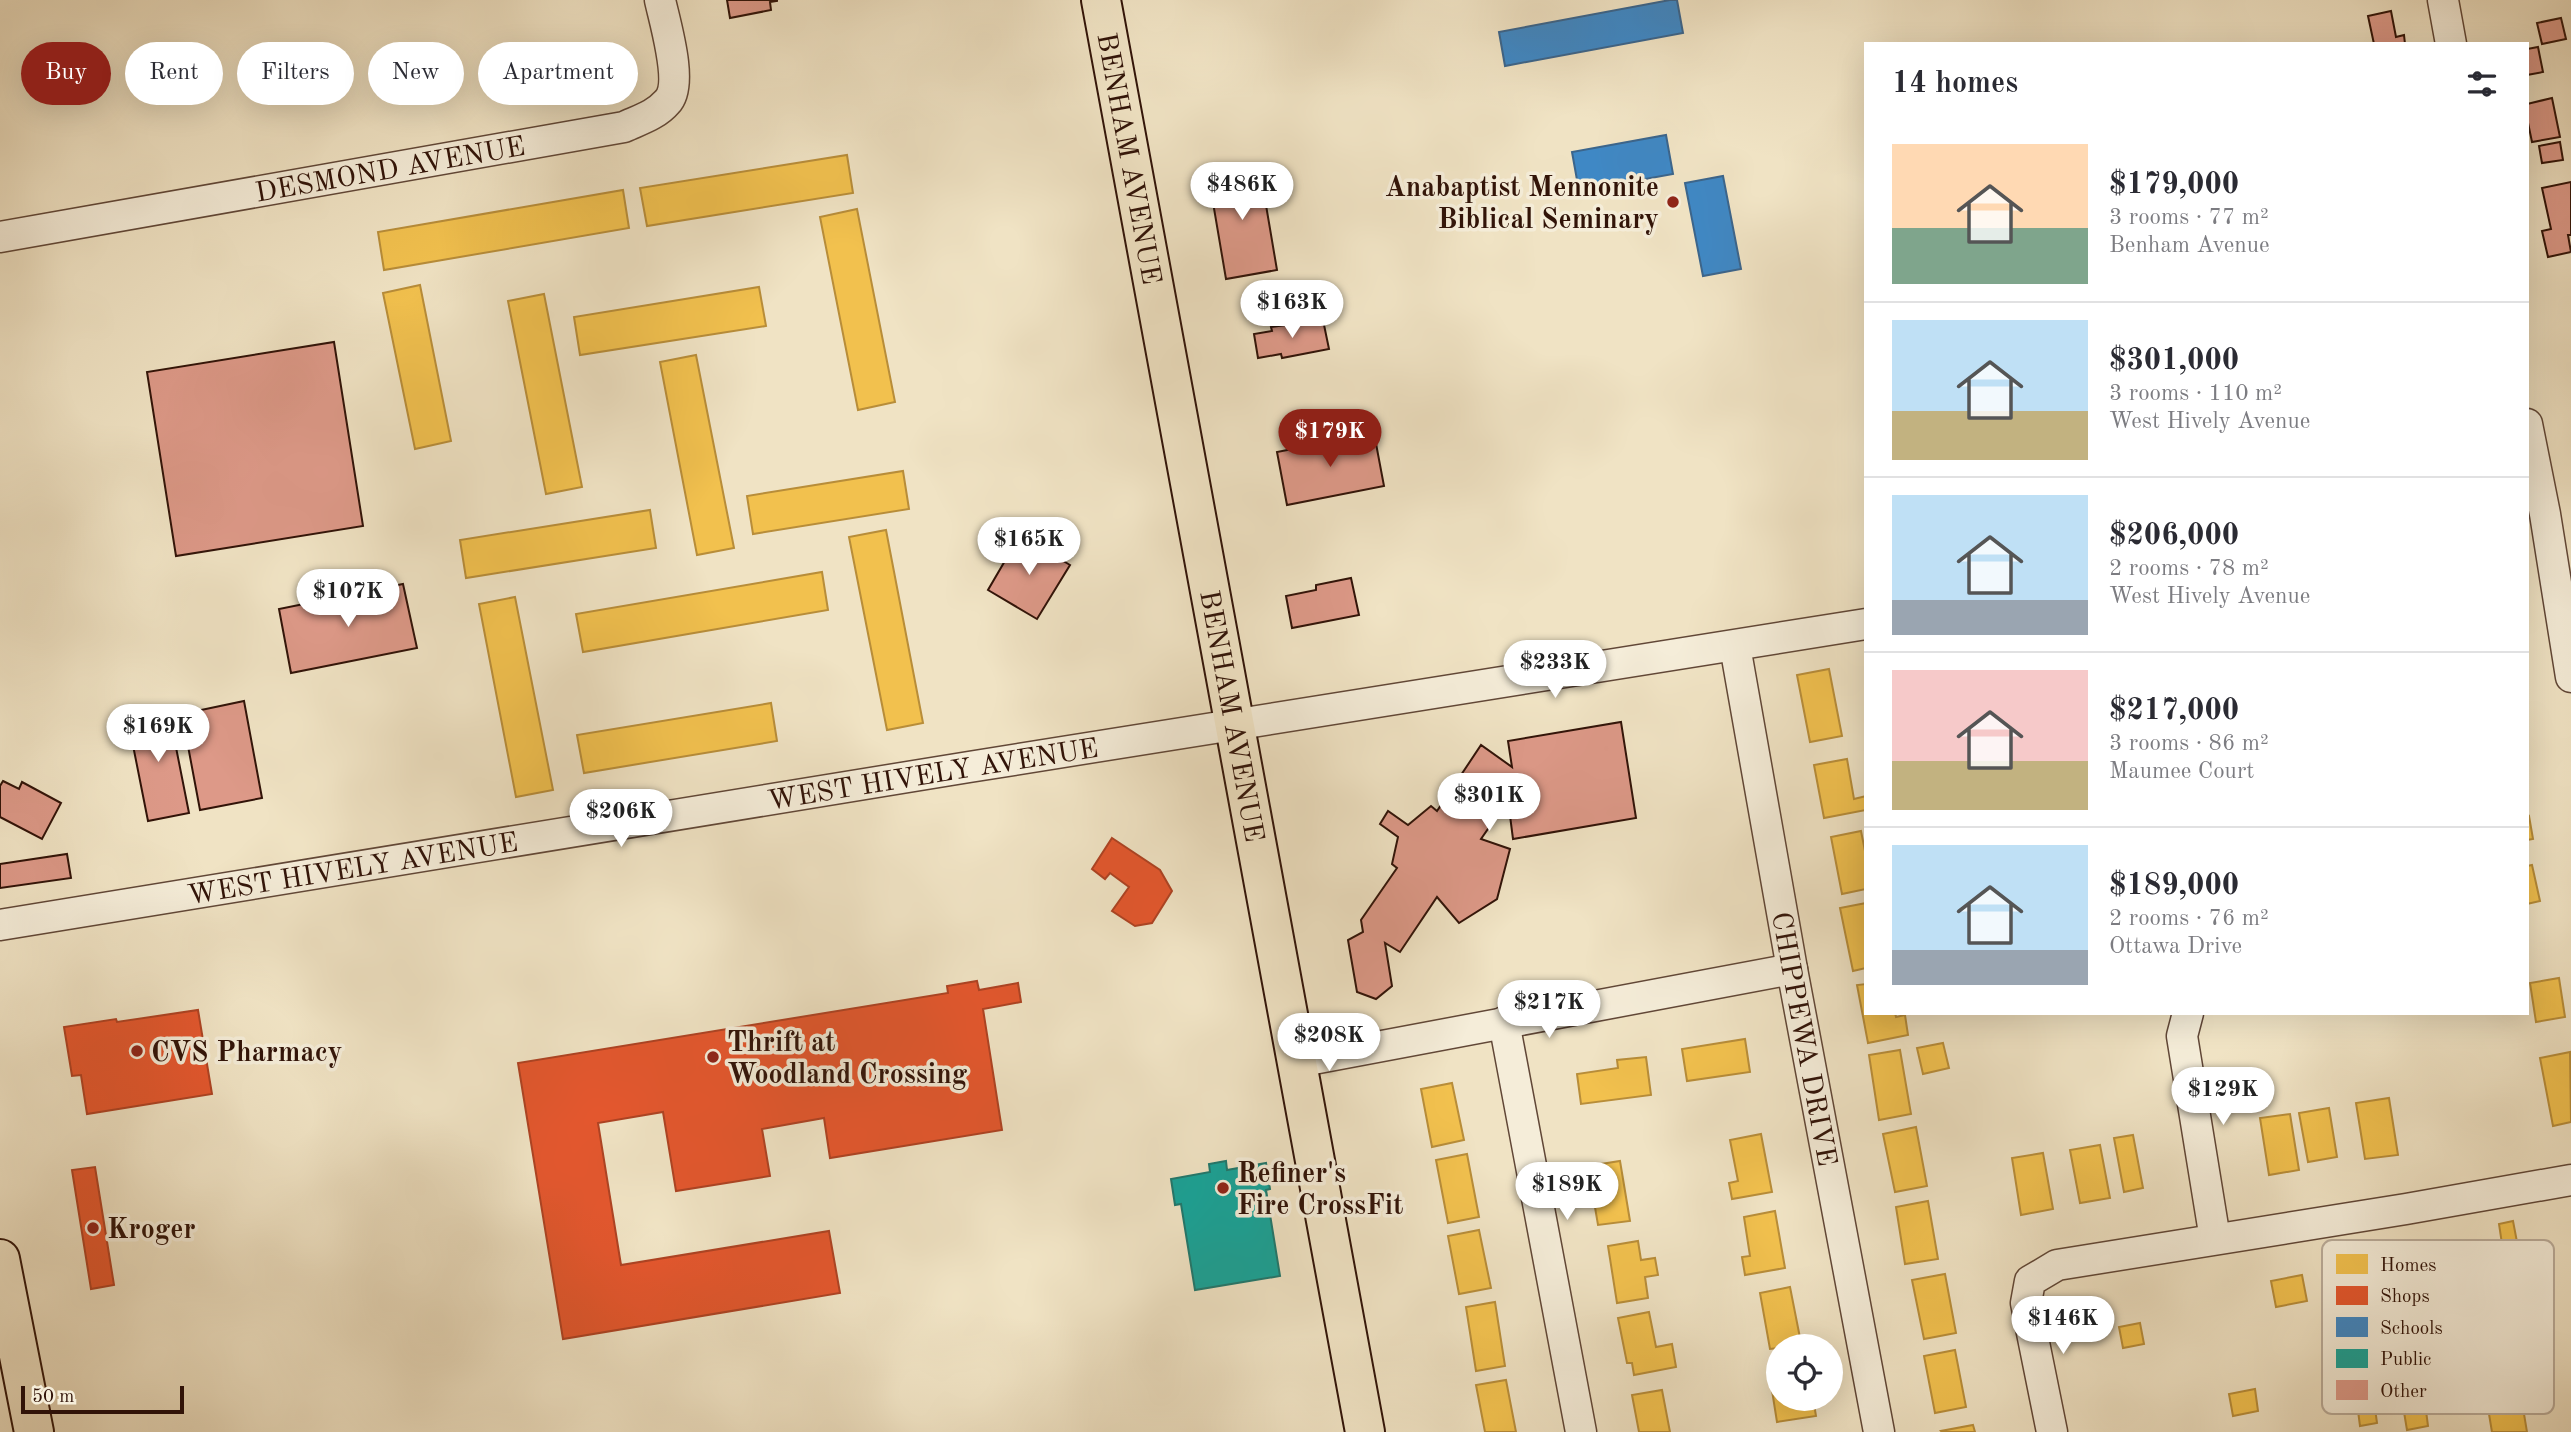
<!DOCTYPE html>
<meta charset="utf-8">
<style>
body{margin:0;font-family:"Old Standard TT",serif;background:#f2f2f3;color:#2b2b33;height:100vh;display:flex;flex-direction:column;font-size:26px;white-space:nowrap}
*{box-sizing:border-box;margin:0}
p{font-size:23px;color:#7c7c81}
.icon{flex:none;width:38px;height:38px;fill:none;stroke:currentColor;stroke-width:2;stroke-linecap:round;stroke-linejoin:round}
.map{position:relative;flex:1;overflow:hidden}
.side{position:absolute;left:1864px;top:42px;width:665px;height:973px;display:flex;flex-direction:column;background:#fff;border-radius:0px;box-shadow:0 7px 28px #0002}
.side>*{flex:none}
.guide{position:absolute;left:21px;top:42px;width:665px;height:63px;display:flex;gap:14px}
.fabs{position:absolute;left:1766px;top:1334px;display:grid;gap:14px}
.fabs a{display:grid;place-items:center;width:77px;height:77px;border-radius:50%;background:#fff;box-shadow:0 7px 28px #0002;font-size:35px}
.scale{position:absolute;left:21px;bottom:18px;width:163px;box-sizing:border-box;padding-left:7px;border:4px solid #311308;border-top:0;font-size:19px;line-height:24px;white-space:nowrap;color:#311308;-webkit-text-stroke:5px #f5edd9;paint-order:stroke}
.price{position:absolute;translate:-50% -60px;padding:0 16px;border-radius:24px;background:#fff;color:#222;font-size:23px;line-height:46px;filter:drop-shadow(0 2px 4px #0008)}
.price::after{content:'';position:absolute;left:50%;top:42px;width:21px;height:16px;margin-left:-10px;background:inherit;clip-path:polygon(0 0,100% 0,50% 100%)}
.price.selected{background:#8f2418;color:#fff}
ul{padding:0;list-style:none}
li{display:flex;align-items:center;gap:21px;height:175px;padding:0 28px}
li+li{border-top:2px solid #e1e1e2}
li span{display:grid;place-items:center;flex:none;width:196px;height:140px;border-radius:0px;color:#555}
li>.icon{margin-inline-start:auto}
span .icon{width:84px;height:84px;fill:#fffc;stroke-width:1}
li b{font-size:30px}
h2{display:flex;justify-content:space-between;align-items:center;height:84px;padding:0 28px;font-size:30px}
.pill{padding:0 24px;border-radius:32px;background:#fff;box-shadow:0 7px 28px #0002;font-size:24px;line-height:63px}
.pill.selected{background:#8f2418;color:#fff}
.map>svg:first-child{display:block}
</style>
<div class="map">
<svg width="2571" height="1432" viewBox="0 0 2571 1432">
<rect width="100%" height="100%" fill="#f0e3c4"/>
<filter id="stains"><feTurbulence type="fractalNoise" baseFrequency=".00286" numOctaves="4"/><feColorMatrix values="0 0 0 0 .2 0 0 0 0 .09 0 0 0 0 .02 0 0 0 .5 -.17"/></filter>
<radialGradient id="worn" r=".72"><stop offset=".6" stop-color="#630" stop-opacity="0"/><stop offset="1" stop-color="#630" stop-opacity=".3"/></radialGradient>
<g fill="#f2c14e" stroke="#b88d39" stroke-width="2">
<path d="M847,155L853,193L647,226L640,188Z"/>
<path d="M623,190L629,228L384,270L378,232Z"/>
<path d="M857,209L895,402L858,410L820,217Z"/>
<path d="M420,285L451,441L415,449L383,293Z"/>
<path d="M759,287L766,326L580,355L574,317Z"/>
<path d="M544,294L582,487L546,494L508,301Z"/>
<path d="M696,355L734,548L697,555L660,362Z"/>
<path d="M903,471L909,509L753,534L747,496Z"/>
<path d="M650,510L656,548L466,578L460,540Z"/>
<path d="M886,530L923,723L887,730L849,537Z"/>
<path d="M822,572L828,610L583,652L576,614Z"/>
<path d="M515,597L553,790L516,797L479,604Z"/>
<path d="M1829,669L1842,736L1810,742L1797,675Z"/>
<path d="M771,703L777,741L584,773L577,735Z"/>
<path d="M1847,759L1854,799L1866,796V810L1824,818L1814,765Z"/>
<path d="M2529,816L2533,839L2527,840V817Z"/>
<path d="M1861,831L1866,856V889L1842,894L1831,837Z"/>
<path d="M2532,865L2540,901L2527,904V866Z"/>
<path d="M1866,903V968L1853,971L1840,908Z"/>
<path d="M2559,978L2565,1017L2536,1022L2530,983Z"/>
<path d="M1866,984V1013H1895L1896,1017L1905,1015L1908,1035L1868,1043L1857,985Z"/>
<path d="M1745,1039L1750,1072L1687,1081L1682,1049Z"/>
<path d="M1943,1043L1949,1068L1923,1074L1917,1048Z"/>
<path d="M1900,1050L1911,1114L1879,1120L1869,1055Z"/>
<path d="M2570,1052L2571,1122L2553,1126L2540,1058Z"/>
<path d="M1646,1057L1651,1095L1581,1104L1577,1074L1618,1068L1617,1060Z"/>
<path d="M1452,1083L1464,1140L1432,1147L1421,1089Z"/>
<path d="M2389,1098L2398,1155L2365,1159L2356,1103Z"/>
<path d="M2329,1108L2337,1157L2308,1162L2299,1113Z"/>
<path d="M2290,1114L2299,1170L2269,1175L2260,1118Z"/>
<path d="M1916,1127L1927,1186L1895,1192L1883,1134Z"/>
<path d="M1761,1134L1772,1192L1732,1199L1729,1183L1738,1181L1730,1140Z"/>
<path d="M2133,1135L2143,1188L2124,1192L2114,1138Z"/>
<path d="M2100,1145L2110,1198L2080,1203L2070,1150Z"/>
<path d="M2043,1153L2053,1209L2021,1215L2012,1158Z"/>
<path d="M1467,1154L1479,1217L1448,1223L1436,1160Z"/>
<path d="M1620,1161L1630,1221L1598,1225L1588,1166Z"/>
<path d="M1928,1201L1938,1259L1905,1264L1896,1207Z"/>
<path d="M1775,1211L1785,1268L1745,1275L1742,1257L1750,1256L1744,1217Z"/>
<path d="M2513,1221L2517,1242L2502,1244L2499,1224Z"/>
<path d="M1479,1230L1491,1288L1459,1294L1448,1236Z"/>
<path d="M1638,1241L1641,1260L1655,1258L1658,1275L1645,1277L1648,1298L1617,1303L1608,1246Z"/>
<path d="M1945,1274L1956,1333L1924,1339L1912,1280Z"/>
<path d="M2302,1275L2307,1301L2276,1307L2271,1281Z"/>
<path d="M1790,1287L1801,1343L1778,1346V1348L1770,1349L1760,1293Z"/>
<path d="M1495,1302L1505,1366L1476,1371L1466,1307Z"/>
<path d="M1649,1312L1656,1347L1672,1344L1676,1367L1634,1375L1632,1363H1627L1618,1318Z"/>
<path d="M2140,1323L2144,1344L2123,1348L2119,1327Z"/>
<path d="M1955,1350L1966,1407L1935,1413L1924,1356Z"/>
<path d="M1778,1364V1398H1813L1816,1416L1777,1422L1768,1365Z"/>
<path d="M1506,1380L1516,1432H1485L1476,1385Z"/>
<path d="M2255,1389L2258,1411L2233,1416L2229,1394Z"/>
<path d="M1662,1390L1670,1432H1639L1632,1395Z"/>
<path d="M2374,1401L2377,1423L2360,1426L2357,1403Z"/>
<path d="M2425,1403L2428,1426L2407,1430L2403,1406Z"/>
<path d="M2523,1408L2527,1432H2492L2489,1414Z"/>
<path d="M1973,1425L1975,1432H1942L1941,1431Z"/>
</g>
<g fill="#e4572e" stroke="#ae4323" stroke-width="2">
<path d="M1112,838L1160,870L1172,891L1152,923L1135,926L1112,911L1129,887L1110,873L1105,879L1092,869Z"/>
<path d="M977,981L979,990L1018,983L1021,1002L983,1009L1002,1130L830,1158L824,1118L762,1129L770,1176L676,1191L663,1112L598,1123L621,1265L829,1231L840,1293L563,1339L518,1063L948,993L947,986Z"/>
<path d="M198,1010L212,1094L87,1114L81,1075L72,1076L64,1027L116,1019L117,1022Z"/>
<path d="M95,1167L114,1285L91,1289L72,1170Z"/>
</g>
<g fill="#3f88c5" stroke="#3b658c" stroke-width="2">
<path d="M1670,0H1677L1683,33L1505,66L1499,32Z"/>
<path d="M1666,135L1673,174L1579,191L1572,152Z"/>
<path d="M1723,176L1741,269L1703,276L1685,183Z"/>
</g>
<path fill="#17a398" stroke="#1f786d" stroke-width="2" d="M1226,1161L1227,1170L1266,1163L1270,1189L1266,1190L1280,1276L1195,1290L1181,1204L1175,1205L1171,1179L1210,1172L1209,1164Z"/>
<g fill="#d98" stroke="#311308" stroke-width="2">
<path d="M727,0H777V1L770,2L771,10L730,18Z"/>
<path d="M2391,11L2396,37L2404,35L2405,44H2374L2368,16Z"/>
<path d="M2561,18L2566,39L2542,44L2537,23Z"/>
<path d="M2538,47L2543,72L2527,75V49Z"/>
<path d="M2552,98L2560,137L2532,142L2527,118V104Z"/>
<path d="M2560,142L2563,160L2542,163L2539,146Z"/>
<path d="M1259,164L1277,270L1226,279L1208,173Z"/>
<path d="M2571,182V235H2568L2571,252L2548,257L2542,231L2551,229L2542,188Z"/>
<path d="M1323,320L1329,349L1282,358L1281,354L1258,358L1254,334L1272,331L1271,327Z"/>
<path d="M334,342L363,526L176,556L147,372Z"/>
<path d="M1374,433L1384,486L1287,505L1277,452Z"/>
<path d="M1020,535L1070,565L1037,619L988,590Z"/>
<path d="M1351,578L1359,615L1292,628L1286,596L1316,590V585Z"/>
<path d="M403,584L417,648L291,673L279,609Z"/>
<path d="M244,701L262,798L200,810L182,714Z"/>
<path d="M168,707L189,813L148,821L127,715Z"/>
<path d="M1621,722L1636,818L1513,839L1508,800L1481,839L1510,849L1497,899L1459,923L1437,897L1400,952L1385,943L1392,986L1376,999L1357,992L1348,940L1363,932L1361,920L1397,868L1392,864L1398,837L1380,824L1388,811L1408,825L1431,806L1437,811L1481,745L1512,767L1508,741Z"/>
<path d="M3,781L19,789L22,782L61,803L42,839L0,817V786Z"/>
<path d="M67,854L71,878L0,888V864Z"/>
</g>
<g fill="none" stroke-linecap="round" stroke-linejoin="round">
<g stroke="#614737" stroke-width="33">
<g id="minor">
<path d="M2443,0L2451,44"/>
<path id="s1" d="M0,237L624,127C639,120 656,115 667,102C684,85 665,23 660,0"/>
<path d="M2527,424L2545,514L2571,677"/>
<path id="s2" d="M1735,646L1792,969L1879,1432"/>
<path id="s3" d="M0,925L969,767L1866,624"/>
<path d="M2188,1013L2182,1036L2215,1239"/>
<path d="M1504,1022L1581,1432"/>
<path d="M1297,1062L1792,969"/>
<path d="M2052,1432L2026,1303L2030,1281L2057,1265L2406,1209L2571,1180"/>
</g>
</g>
<g stroke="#311308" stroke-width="42">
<g id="major">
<path id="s4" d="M1101,0L1365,1432"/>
<path d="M0,1259L34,1432"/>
</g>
</g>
<use href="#minor" stroke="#f5edd9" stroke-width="30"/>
<use href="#major" stroke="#f0e3c4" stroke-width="38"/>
</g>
<g fill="#8f2418" stroke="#f5edd9" stroke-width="2.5">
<circle cx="1673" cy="202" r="7"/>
<circle cx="137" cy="1051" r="7"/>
<circle cx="713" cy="1057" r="7"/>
<circle cx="1223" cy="1188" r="7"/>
<circle cx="93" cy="1228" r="7"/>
</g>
<g text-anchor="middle" stroke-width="7" stroke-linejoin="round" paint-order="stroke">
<g font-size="28" fill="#311308" stroke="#f5edd9">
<text dy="10" stroke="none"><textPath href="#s4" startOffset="161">BENHAM AVENUE</textPath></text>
<text dy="10" stroke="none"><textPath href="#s1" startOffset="396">DESMOND AVENUE</textPath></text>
<text dy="10" stroke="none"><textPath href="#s4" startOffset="728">BENHAM AVENUE</textPath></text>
<text dy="10" stroke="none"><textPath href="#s3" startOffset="945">WEST HIVELY AVENUE</textPath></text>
<text dy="10" stroke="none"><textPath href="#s3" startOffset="357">WEST HIVELY AVENUE</textPath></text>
<text dy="10" stroke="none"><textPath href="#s2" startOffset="399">CHIPPEWA DRIVE</textPath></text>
</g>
<g font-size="28" font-weight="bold" fill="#311308" stroke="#f5edd9" text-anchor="start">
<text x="1659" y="196" text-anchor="end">Anabaptist Mennonite<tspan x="1659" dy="32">Biblical Seminary</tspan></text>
<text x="727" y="1051">Thrift at<tspan x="727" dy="32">Woodland Crossing</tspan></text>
<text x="151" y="1061">CVS Pharmacy</text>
<text x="1237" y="1182">Refiner's<tspan x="1237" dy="32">Fire CrossFit</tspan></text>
<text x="107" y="1238">Kroger</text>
</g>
</g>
<rect x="2322" y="1240" width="232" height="174" rx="10" fill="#f5edd9" stroke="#baac9a" stroke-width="2"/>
<rect x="2336" y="1254" width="32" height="20" fill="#f2c14e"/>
<rect x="2336" y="1286" width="32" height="19" fill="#e4572e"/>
<rect x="2336" y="1317" width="32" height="20" fill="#3f88c5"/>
<rect x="2336" y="1349" width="32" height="19" fill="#17a398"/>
<rect x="2336" y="1380" width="32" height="20" fill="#d98"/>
<g font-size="19" fill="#311308">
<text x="2380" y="1271">Homes</text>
<text x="2380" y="1302">Shops</text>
<text x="2380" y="1334">Schools</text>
<text x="2380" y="1365">Public</text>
<text x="2380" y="1397">Other</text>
</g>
<rect width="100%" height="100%" filter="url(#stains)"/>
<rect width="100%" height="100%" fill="url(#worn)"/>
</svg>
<div class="fabs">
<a><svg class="icon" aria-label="locate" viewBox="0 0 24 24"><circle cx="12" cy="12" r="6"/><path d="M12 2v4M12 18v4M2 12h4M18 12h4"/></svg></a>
</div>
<div class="scale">50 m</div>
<b class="price" style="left:1242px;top:222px">$486K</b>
<b class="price" style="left:1292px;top:340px">$163K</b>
<b class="price selected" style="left:1330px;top:469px">$179K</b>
<b class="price" style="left:1029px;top:577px">$165K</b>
<b class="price" style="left:348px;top:629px">$107K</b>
<b class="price" style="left:1555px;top:700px">$233K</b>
<b class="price" style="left:158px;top:764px">$169K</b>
<b class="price" style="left:1489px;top:833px">$301K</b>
<b class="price" style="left:621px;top:849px">$206K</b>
<b class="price" style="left:1549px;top:1040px">$217K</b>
<b class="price" style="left:1329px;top:1073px">$208K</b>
<b class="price" style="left:2223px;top:1127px">$129K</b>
<b class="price" style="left:1567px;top:1222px">$189K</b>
<b class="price" style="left:2063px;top:1356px">$146K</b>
<div class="guide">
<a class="pill selected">Buy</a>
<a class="pill">Rent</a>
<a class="pill">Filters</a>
<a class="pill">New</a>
<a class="pill">Apartment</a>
</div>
<section class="side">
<h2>14 homes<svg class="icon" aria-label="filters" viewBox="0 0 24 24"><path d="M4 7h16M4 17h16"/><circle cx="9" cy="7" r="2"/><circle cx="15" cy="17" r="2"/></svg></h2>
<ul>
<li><span style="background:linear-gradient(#ffd9b3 60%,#7fa58c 0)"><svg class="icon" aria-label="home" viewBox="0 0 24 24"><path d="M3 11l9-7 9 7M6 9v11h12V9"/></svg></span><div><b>$179,000</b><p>3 rooms · 77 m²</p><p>Benham Avenue</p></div></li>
<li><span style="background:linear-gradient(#bfe0f5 65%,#c2b280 0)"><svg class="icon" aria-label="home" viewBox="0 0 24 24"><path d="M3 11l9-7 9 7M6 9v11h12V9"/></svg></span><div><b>$301,000</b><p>3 rooms · 110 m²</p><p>West Hively Avenue</p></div></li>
<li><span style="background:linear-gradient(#bfe0f5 75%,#9aa5b1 0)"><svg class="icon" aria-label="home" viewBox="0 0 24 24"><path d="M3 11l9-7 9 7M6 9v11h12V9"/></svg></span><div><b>$206,000</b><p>2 rooms · 78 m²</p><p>West Hively Avenue</p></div></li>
<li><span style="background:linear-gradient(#f6c9c9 65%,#c2b280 0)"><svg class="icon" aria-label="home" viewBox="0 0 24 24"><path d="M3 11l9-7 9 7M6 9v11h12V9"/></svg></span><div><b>$217,000</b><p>3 rooms · 86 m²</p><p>Maumee Court</p></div></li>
<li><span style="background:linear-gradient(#bfe0f5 75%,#9aa5b1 0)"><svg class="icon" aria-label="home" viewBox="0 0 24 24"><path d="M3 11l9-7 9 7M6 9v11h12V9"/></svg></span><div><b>$189,000</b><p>2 rooms · 76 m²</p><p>Ottawa Drive</p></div></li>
</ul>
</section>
</div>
